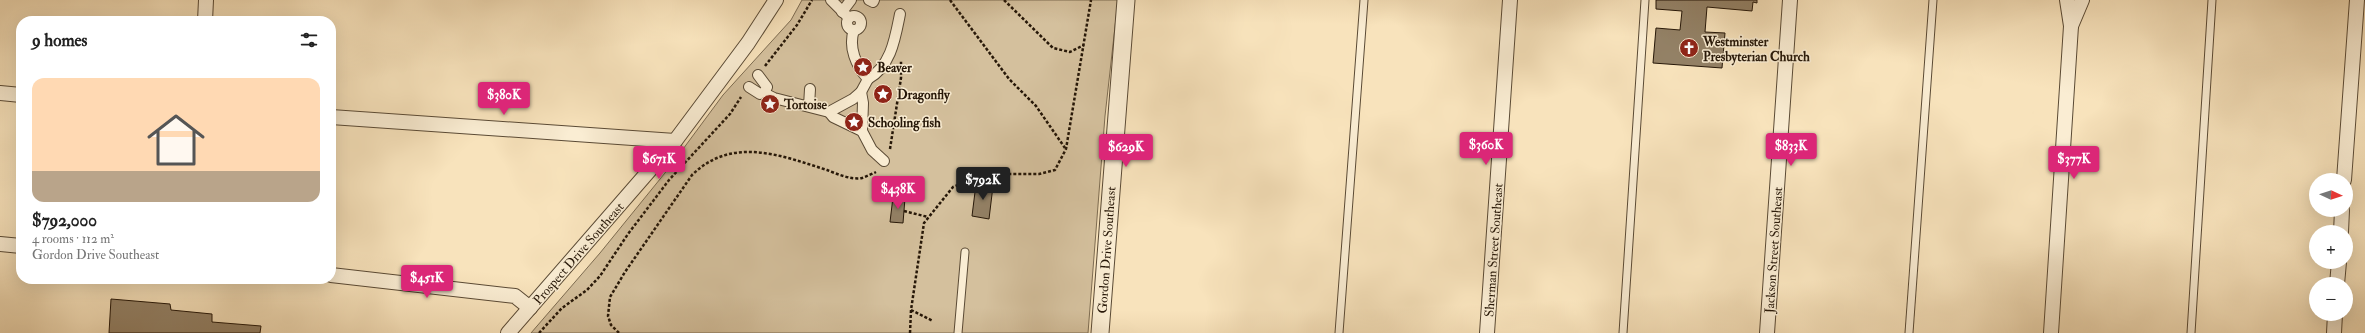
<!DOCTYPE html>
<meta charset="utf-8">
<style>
body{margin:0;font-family:"IM FELL Double Pica",serif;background:#f2f2f2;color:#222;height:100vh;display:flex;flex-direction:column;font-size:15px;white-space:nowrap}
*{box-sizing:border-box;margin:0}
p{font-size:13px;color:#767676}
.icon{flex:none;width:22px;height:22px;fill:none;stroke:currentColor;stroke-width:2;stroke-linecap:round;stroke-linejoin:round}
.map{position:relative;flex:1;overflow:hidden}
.side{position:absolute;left:16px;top:16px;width:320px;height:268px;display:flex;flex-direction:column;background:#fff;border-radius:16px;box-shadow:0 4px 16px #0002}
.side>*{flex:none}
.needle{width:26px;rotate:93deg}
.buttons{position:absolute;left:2309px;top:173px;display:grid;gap:8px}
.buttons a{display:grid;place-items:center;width:44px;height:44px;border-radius:50%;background:#fff;box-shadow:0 4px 16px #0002;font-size:20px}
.price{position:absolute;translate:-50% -34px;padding:0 9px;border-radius:4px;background:#db2777;color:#fff;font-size:13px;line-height:26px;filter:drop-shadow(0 1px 2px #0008)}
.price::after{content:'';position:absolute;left:50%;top:24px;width:12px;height:9px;margin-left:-6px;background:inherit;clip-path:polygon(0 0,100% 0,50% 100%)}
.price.current{background:#222;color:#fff}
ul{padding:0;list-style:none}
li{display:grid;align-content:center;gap:8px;height:212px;padding:0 16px}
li+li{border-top:1px solid #e0e0e0}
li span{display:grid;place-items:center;height:124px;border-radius:12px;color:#555}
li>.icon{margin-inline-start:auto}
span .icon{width:72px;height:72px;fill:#fffc;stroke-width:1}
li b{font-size:17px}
h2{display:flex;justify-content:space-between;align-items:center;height:48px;padding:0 16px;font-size:17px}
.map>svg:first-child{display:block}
</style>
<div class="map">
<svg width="2365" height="333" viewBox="0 0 2365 333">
<rect width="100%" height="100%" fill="#f8e3bc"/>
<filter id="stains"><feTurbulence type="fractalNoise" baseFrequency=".005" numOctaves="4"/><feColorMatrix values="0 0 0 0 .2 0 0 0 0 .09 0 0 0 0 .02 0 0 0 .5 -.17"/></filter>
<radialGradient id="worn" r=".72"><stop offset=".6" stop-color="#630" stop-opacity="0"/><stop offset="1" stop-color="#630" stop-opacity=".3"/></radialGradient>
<path fill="#d4c09d" stroke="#7d6c52" d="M802,0H1118L1105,116L1088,333H531L600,253L669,168L723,95L791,20Z"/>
<g fill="#938166" stroke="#261708">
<path d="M1656,0H1757V3L1753,2L1752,11L1707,7L1705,32L1725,33L1722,68L1653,63L1656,28L1680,30L1682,11L1656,9Z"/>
<path d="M976,184L993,186L989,219L972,216Z"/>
<path d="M893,197L905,198L903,223L890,222Z"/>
<path d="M111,299L170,304L171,310L212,314V322L261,326L260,333H109Z"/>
</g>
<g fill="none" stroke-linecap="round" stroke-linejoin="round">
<g stroke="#5a4a35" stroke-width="9">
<g id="service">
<path d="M958,333L965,252"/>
<path d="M1339,333L1364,0"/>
<path d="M1623,333L1645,0"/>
<path d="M1909,333L1933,0"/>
<path d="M2191,333L2212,0"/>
</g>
</g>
<g stroke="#5a4a35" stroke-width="12">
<g id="pedestrian">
<path d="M831,0L849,18"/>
<path d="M869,0L873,2L874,0"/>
<path d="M842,12L851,0"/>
<circle cx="854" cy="23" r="7"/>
<path d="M758,75L767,87L764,93L774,98L829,112L853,99L861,92L868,79C856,66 848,47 854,30"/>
<path d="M868,79C891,66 895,39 900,14"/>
<path d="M749,87L760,94L764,93"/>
<path d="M861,92L863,103L862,131"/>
<path d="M809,106L810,89"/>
<path d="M829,112L833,117L862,131L872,150L884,161"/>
</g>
</g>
<g stroke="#5a4a35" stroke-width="16">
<g id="minor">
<path d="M205,21L206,0"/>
<path d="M2071,26L2082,0"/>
<path d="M0,93L21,95"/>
<path d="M331,117L675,141"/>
<path d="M2344,180L2357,0"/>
<path d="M2341,232L2342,210"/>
<path d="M0,244L21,246"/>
<path d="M331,275L515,296L530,308"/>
<path d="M2337,284L2339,262"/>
<path d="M508,333L675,141L748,43L776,0"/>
<path d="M1487,333L1510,0"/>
<path d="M1767,333L1790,0"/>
<path d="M2051,333L2071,26L2067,0"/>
<path d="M2334,333L2335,314"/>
</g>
</g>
<g stroke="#5a4a35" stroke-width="19">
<path id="tertiary" d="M1100,333L1126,0"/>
</g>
<g stroke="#261708" stroke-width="2.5" stroke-dasharray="3 2" stroke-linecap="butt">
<path d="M950,0L1009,79L1036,106L1065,148"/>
<path d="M1004,0L1053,48L1070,52L1084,45"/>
<path d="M765,66L797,25L812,0"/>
<path d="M890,149L901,78V61"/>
<path d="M904,211L928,217"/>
<path d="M911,310L933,321"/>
<path d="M539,333L562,308L587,290L600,276L628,234L669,180L730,114L741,97"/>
<path d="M619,333L611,325L608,316L610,297L625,272L692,175C732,136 780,155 827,170C837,174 851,180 862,178C867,176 872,174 876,172"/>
<path d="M910,333L911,310L924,223L953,187L986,174H1039L1055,170L1066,149L1091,0"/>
</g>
<use href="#service" stroke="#faedd3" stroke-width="7"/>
<use href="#pedestrian" stroke="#faedd3" stroke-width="10"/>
<use href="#minor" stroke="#faedd3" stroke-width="14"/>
<use href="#tertiary" stroke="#faedd3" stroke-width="17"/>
</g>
<defs>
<g id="church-disc" transform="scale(1)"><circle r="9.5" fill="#8f2418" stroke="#faedd3"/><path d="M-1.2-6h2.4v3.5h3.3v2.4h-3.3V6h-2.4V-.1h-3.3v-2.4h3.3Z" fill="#fff"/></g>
<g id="sight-disc" transform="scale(1)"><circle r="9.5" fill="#8f2418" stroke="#faedd3"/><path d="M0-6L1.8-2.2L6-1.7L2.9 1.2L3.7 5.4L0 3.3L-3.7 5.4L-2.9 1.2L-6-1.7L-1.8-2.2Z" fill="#fff"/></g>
</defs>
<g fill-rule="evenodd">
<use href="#church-disc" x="1689" y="48"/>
<use href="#sight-disc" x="863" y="67"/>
<use href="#sight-disc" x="883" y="94"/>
<use href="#sight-disc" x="770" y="104"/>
<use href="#sight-disc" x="854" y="122"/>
</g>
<g text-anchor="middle" stroke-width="3" stroke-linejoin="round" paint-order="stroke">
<g font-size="13" font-weight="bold" fill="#261708" stroke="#faedd3" text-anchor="start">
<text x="1703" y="46">Westminster<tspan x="1703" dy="15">Presbyterian Church</tspan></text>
<text x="877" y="72">Beaver</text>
<text x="897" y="99">Dragonfly</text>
<text x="784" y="109">Tortoise</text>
<text x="868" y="127">Schooling fish</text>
</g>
<g font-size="13" fill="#261708" stroke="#faedd3">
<text transform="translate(1106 250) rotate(-86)" y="5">Gordon Drive Southeast</text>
<text transform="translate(1493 250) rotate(-86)" y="5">Sherman Street Southeast</text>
<text transform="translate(1773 250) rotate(-86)" y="5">Jackson Street Southeast</text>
<text transform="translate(578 253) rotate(-49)" y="5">Prospect Drive Southeast</text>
</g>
</g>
<rect width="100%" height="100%" filter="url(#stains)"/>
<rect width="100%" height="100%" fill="url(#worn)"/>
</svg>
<div class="buttons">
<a><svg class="needle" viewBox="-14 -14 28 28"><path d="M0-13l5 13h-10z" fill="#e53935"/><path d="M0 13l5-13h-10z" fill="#767676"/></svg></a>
<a>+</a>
<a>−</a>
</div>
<b class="price" style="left:504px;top:116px">$380K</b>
<b class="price" style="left:1486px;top:166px">$360K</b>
<b class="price" style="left:1791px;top:167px">$833K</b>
<b class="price" style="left:1126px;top:168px">$629K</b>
<b class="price" style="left:659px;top:180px">$671K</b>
<b class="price" style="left:2074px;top:180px">$377K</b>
<b class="price current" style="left:983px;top:201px">$792K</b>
<b class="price" style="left:898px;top:210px">$438K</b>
<b class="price" style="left:427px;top:299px">$451K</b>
<section class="side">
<h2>9 homes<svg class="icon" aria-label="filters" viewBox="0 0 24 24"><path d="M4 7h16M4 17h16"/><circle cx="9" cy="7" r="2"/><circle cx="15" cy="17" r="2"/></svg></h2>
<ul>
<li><span style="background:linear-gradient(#ffd9b3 75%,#b9a48a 0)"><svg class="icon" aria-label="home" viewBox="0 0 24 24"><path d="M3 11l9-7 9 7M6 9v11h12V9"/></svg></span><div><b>$792,000</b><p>4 rooms · 112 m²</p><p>Gordon Drive Southeast</p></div></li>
</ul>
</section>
</div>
